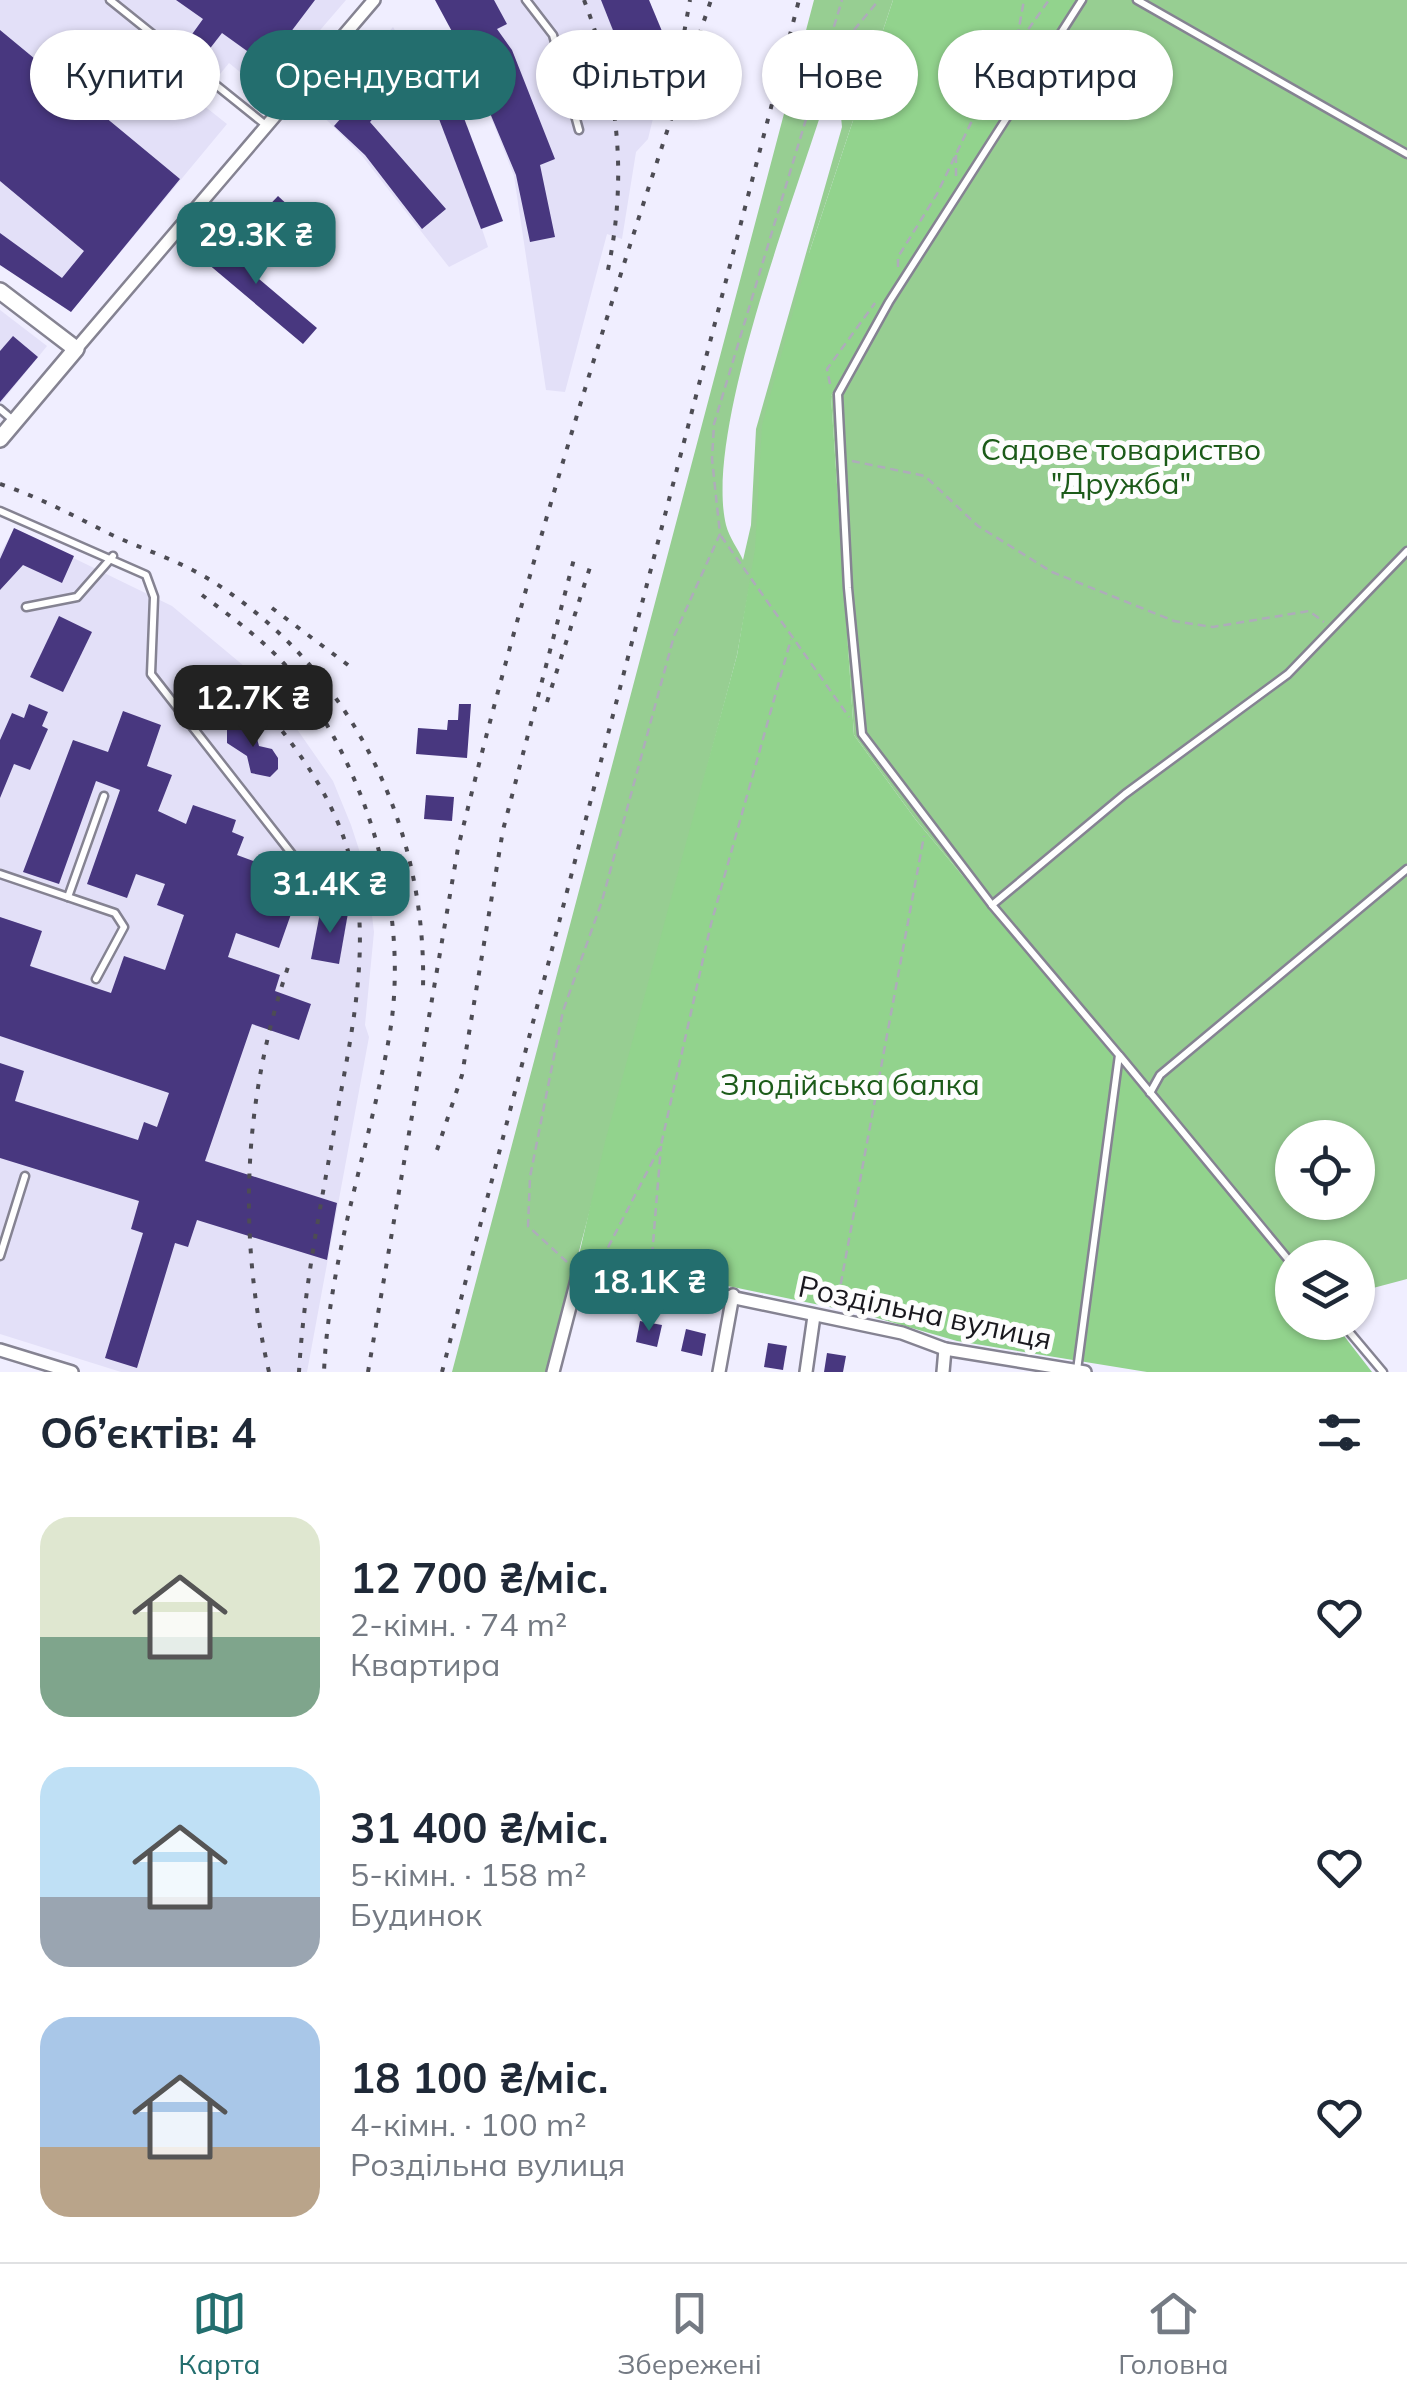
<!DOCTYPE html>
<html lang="uk">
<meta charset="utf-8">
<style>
body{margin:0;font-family:Mulish,sans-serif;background:#f2f2f3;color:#1f2937;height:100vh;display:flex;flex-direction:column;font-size:38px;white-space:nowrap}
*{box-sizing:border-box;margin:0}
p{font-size:32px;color:#747a83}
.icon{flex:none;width:55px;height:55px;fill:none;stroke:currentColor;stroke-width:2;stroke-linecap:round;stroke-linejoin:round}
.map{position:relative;height:1372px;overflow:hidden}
.sheet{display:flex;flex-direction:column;background:#fff;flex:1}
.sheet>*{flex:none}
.top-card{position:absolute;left:30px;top:30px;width:1348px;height:90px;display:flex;gap:20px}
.controls{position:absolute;left:1275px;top:1120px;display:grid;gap:20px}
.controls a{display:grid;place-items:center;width:100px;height:100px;border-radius:50%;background:#fff;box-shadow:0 2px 8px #0004;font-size:50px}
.price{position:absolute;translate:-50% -85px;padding:0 22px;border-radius:20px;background:#236e6e;color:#fff;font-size:32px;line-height:65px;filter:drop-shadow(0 2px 5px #0008)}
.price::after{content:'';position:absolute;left:50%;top:60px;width:30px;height:22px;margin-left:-15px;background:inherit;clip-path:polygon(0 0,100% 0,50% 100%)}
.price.active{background:#222;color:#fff}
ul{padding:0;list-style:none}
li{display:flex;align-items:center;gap:30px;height:250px;padding:0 40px}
li span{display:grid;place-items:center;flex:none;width:280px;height:200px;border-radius:30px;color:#555}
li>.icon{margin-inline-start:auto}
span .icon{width:120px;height:120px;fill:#fffc;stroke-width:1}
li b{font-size:42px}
h2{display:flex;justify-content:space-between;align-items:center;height:120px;padding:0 40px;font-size:42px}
.tag{padding:0 35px;border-radius:45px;background:#fff;box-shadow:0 2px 8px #0004;font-size:35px;line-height:90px}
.tag.active{background:#236e6e;color:#fff}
.tabs{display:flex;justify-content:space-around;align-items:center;height:140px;border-top:2px solid #e0e1e3;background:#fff;font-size:28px;color:#747a83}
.tabs a{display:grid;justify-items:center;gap:5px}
.tabs .active{color:#236e6e}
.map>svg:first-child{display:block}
</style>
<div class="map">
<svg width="1407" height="1372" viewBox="0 0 1407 1372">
<rect width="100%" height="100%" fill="#f0eeff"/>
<g fill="#e3e0f8">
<path d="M0,0H346L266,93L229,63L198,101L227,124L71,312L0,265Z"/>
<path d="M435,0H649L664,36L672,40L648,139L636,152L622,239L607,234L565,392L546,390L514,176L471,67Z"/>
<path d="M393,27L426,84L448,76L503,221L482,229L488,247L449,267L363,157L319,112Z"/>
<path d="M0,310L47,346L0,404Z"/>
<path d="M14,529L172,606L244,666L290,719L333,781L351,825L367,874L374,932L365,1025L369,1037L307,1372H121L0,1334V554Z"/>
</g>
<g fill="#97ce92" fill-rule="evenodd">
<path d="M814,0H893L810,250L737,655L547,1372H452ZM839,97L842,127L756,429L751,525L743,560C738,549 729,537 726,525C704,433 793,203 823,107Z"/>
<path d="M1077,0H1407V1279L1358,1292V1258H1292V1270L916,820L854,735L831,396L919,248ZM1292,1138H1358V1202H1292Z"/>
</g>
<path fill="#92d38d" d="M893,0H1077L919,248L831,396L854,735L916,820L1292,1270V1322L1334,1323L1372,1372H1147L957,1341L863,1314L579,1255L605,1142L737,655L755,549L762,425L810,250Z"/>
<g fill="#48377f">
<path d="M176,0H315L262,70L250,62L254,56L222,33L208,51L190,37L203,19Z"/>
<path d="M435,0H494L507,24L497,29L512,50L555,159L540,165L555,237L530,242L516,175L469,63Z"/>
<path d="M601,0H649L664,36L622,53Z"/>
<path d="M0,30L180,179L71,312L0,265V233L62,278L84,251L0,181Z"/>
<path d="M385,68L403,84L370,122L446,209L422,229L365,155L334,126Z"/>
<path d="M151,71L162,79L152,92L141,83Z"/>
<path d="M448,76L503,221L481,229L426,85Z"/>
<path d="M278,196L317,232L298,252L260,215Z"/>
<path d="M222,234L260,266L253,274L317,328L303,344L201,258Z"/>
<path d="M13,336L38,357L0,402V351Z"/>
<path d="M14,528L74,556L62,583L23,565L0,590V559Z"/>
<path d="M59,616L92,632L63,692L30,677Z"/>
<path d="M29,704L48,712L42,726L48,729L30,770L14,764L0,798V740L12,713L24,718Z"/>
<path d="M459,704H471L467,758L416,754L418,728L447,730L448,720H458Z"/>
<path d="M123,711L161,725L147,766L172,775L158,811L186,824L193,805L236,820L232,832L244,837L237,855L264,865L259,880L290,890L287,897L296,900L279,948L236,933L228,957L280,975L275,991L311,1004L299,1040L252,1024L205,1161L337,1203L327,1260L197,1220L188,1247L175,1243L137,1368L105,1358L143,1233L131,1229L139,1201L0,1158V1063L24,1071L15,1101L138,1140L144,1122L157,1127L169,1093L0,1036V917L42,931L30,966L111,993L124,956L165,970L184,915L157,905L165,884L136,874L127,898L87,884L120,790L96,781L59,884L23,872L73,740L108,752Z"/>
<path d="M245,721L254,727L259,746L272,749L278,758V769L270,777L251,773L247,756L227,743V729Z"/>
<path d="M426,795L454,797L452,821L424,819Z"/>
<path d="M321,908L348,913L339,964L311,959Z"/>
<path d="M640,1321L662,1325L657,1347L636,1342Z"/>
<path d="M686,1329L706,1334L702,1356L681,1351Z"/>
<path d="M768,1343L787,1346L783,1370L764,1367Z"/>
<path d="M827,1353L846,1356L843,1372H824Z"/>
</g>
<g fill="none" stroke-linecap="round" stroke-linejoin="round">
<g stroke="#858392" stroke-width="11">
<g id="service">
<path d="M110,0L267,126"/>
<path d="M526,0L553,35L579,130"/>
<path d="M1137,0L1407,154"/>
<path d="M0,409L14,421"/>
<path d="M0,511L146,575L154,597L151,674L313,881"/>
<path d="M26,607L77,597L113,556"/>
<path d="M0,874L115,913L124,927L96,979"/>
<path d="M68,897L104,796"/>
<path d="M992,905L1125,794L1288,674L1407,551"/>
<path d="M1120,1056L1292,1264"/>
<path d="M1150,1093L1160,1075L1407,869"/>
<path d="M0,1256L25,1176"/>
<path d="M1341,1322L1383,1372"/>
<path d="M1077,1370L1119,1055L992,905L862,734L848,588L838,394L889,302L1082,0"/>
</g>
</g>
<g stroke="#858392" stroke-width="16">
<g id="minor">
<path d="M76,349L374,0"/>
<path d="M0,1350L72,1372"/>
<path d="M553,1372L579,1272L597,1269L902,1333L945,1349L1085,1372"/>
<path d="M719,1372L733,1295"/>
<path d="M806,1372L814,1316"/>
<path d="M943,1372L945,1349"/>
</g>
</g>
<g stroke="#858392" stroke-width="20">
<path id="tertiary" d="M0,291L76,349L0,439"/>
</g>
<g stroke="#aeacba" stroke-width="2.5" stroke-dasharray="8 5" stroke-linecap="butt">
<path d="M1015,50L1024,0"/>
<path d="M829,60L879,0"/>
<path d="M956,176V154"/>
<path d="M898,267V257L937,194L989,85L1049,0"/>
<path d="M830,384L827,369L875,303"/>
<path d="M852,461L925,476L978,526L1052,572L1174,621L1213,627L1309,611L1324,622"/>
<path d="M721,536L849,717"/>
<path d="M602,1259L661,1145L711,924L791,639"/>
<path d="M567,1262L528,1226L530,1177L563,1011L602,901L674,636L720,534L712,459L714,424L842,0"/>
<path d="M651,1268L661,1146"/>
<path d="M825,1304L840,1288L924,836"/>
</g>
<use href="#service" stroke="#fff" stroke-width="6"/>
<use href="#minor" stroke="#fff" stroke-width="11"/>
<use href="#tertiary" stroke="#fff" stroke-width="15"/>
<g stroke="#4d4c54" stroke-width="4" stroke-dasharray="5 10" stroke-linecap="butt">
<path d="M584,0C620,93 628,181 606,279"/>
<path d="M679,61L690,0"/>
<path d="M0,484C39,497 74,516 110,534C142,549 177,560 207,578C349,665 427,823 423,988"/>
<path d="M202,595C234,619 268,643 293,674C369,773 411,914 389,1038C369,1149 329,1258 324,1372"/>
<path d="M272,608L356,671"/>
<path d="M235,673C272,718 311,762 335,816C378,911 356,1010 338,1108C323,1196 304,1283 299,1372"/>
<path d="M547,702L591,564"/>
<path d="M437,1150L462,1075L503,830L574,559"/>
<path d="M269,1372C237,1233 243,1099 289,964"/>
<path d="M368,1372L458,848C528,561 616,280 711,0"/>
<path d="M442,1372L799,0"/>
</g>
</g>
<g text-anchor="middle" stroke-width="10" stroke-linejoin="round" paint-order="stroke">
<g font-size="30" fill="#1c5b19" stroke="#fdfdfd">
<text x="1121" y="460">Садове товариство<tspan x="1121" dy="34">"Дружба"</tspan></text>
<text x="850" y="1095">Злодійська балка</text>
</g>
<g font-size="30" fill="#19181e" stroke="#fdfdfd">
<text transform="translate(925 1313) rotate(12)" y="10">Роздільна вулиця</text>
</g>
</g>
</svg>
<div class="controls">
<a><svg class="icon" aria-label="locate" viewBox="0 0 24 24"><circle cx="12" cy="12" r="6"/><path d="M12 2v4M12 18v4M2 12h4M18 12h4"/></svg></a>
<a><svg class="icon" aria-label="layers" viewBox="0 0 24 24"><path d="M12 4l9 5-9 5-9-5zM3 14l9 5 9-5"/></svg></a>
</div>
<b class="price" style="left:256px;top:287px">29.3K ₴</b>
<b class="price active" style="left:253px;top:750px">12.7K ₴</b>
<b class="price" style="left:330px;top:936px">31.4K ₴</b>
<b class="price" style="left:649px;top:1334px">18.1K ₴</b>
<div class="top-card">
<a class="tag">Купити</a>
<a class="tag active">Орендувати</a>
<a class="tag">Фільтри</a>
<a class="tag">Нове</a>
<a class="tag">Квартира</a>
</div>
</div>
<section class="sheet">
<h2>Об’єктів: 4<svg class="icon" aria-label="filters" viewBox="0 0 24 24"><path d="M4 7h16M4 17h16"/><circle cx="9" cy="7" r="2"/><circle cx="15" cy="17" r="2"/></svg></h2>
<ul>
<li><span style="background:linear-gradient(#dfe7d0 60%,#7fa58c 0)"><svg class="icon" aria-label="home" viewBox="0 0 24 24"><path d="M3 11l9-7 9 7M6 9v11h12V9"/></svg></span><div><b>12 700 ₴/міс.</b><p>2-кімн. · 74 m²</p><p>Квартира</p></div><svg class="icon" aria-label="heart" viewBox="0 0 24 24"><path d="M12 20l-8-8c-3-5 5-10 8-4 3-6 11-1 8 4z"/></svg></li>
<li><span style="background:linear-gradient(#bfe0f5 65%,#9aa5b1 0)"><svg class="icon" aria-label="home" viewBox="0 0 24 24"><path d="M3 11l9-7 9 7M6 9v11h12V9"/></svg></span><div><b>31 400 ₴/міс.</b><p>5-кімн. · 158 m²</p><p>Будинок</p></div><svg class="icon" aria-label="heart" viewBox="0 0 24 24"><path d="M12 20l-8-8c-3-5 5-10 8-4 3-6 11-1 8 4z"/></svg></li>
<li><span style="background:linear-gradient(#a9c7e8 65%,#b9a48a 0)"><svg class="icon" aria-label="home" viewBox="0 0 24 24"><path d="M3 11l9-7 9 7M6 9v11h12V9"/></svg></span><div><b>18 100 ₴/міс.</b><p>4-кімн. · 100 m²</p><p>Роздільна вулиця</p></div><svg class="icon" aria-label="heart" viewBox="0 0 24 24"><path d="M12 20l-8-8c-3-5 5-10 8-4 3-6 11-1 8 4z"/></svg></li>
</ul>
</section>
<nav class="tabs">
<a class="active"><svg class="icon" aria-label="map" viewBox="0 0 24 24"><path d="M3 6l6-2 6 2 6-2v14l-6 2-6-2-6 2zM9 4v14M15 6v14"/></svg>Карта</a>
<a><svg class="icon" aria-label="saved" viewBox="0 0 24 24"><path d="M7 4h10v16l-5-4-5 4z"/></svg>Збережені</a>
<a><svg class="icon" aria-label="home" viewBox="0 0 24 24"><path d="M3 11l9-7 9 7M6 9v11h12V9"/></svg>Головна</a>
</nav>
